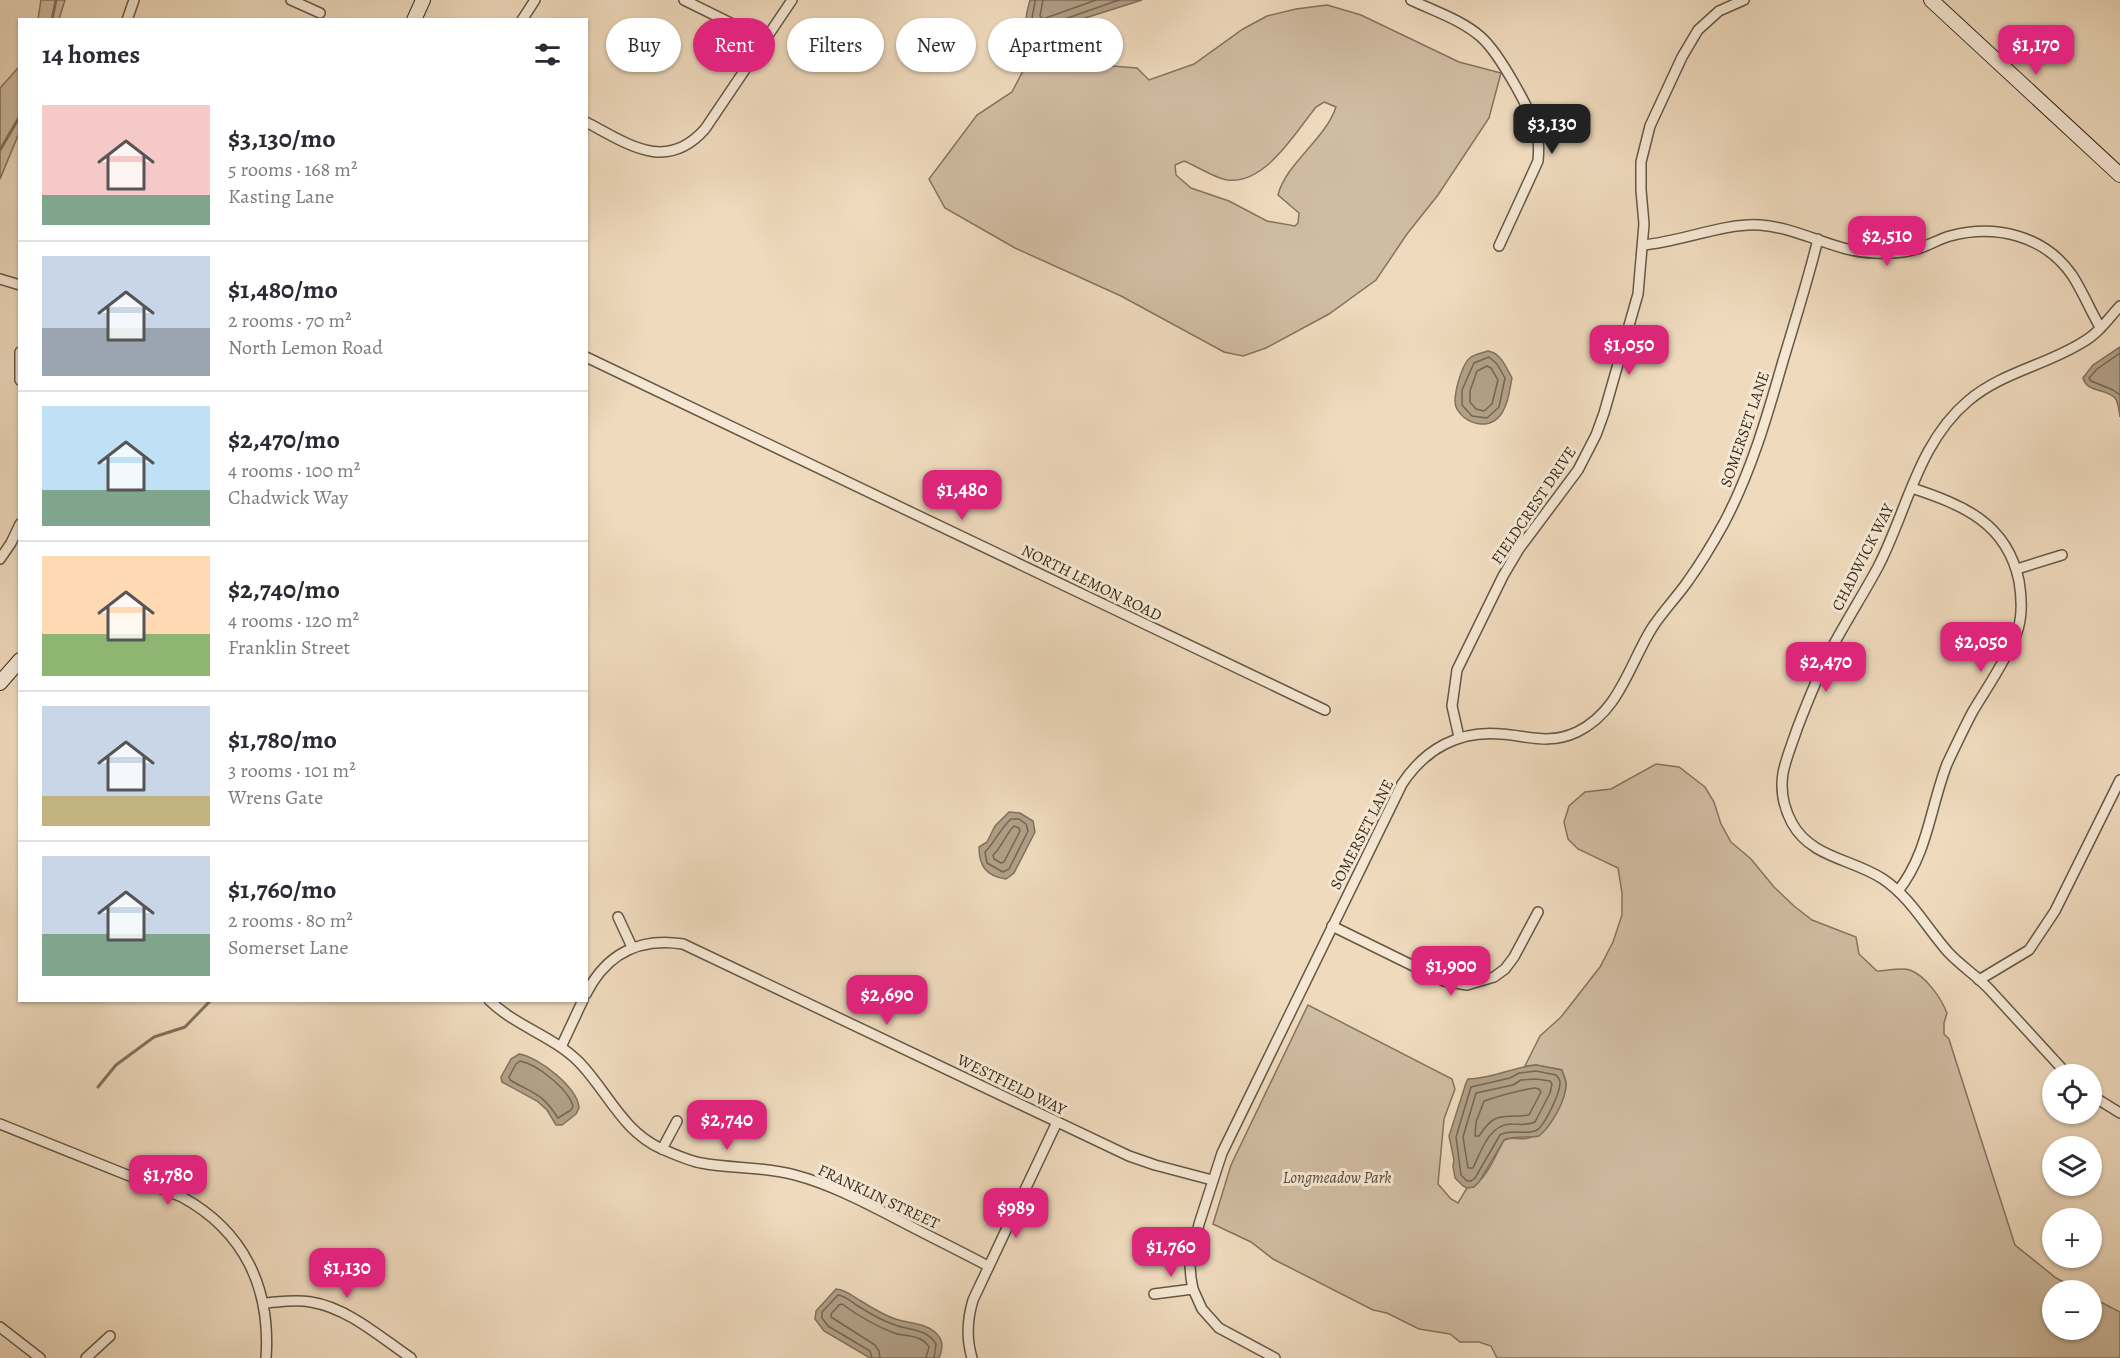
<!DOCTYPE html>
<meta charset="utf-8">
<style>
body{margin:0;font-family:Alegreya,serif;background:#f2f2f3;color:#2b2b33;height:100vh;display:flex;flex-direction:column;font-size:22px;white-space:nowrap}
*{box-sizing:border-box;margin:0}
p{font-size:20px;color:#7c7c81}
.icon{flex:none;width:33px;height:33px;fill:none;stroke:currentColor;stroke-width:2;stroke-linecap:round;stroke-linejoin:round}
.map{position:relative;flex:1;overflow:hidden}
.panel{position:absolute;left:18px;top:18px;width:570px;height:984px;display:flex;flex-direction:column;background:#fff;border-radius:0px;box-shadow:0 2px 4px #0004}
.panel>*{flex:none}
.hud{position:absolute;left:606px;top:18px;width:570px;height:54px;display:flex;gap:12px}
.tools{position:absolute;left:2042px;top:1064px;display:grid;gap:12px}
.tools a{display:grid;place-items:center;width:60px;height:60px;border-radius:50%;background:#fff;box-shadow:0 2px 4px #0004;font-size:30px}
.price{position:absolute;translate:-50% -51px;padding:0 14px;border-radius:12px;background:#db2777;color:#fff;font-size:20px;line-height:39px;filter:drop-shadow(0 2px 3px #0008)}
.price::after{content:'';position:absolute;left:50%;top:36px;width:18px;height:14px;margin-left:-9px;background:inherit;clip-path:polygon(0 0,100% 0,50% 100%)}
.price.active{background:#222;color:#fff}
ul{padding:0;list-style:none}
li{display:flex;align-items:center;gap:18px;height:150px;padding:0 24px}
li+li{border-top:2px solid #e1e1e2}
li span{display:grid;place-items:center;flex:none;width:168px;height:120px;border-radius:0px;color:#555}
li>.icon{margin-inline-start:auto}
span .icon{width:72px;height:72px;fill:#fffc;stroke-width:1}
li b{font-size:26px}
h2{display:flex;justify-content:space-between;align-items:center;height:72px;padding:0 24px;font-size:26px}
.pill{padding:0 21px;border-radius:27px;background:#fff;box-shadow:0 2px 4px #0004;font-size:21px;line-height:54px}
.pill.active{background:#db2777;color:#fff}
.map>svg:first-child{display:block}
</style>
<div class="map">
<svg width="2120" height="1358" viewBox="0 0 2120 1358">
<rect width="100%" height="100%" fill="#efdabd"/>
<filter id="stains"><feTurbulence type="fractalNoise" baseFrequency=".00333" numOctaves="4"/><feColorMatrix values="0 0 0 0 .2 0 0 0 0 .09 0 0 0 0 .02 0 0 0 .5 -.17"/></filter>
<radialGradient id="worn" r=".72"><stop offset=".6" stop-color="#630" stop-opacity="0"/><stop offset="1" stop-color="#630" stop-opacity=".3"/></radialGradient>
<g fill="#d0bca2" stroke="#84745f" stroke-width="1.5" fill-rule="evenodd">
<path d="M41,0H65L59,19H38Z"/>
<path d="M1327,5L1361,15L1459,62L1501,73L1489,118L1438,195L1407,234L1376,280L1329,314L1266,348L1243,356L1224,352L1121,296L1015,248L945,208L929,179L977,115L1012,92L1027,63L1086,68L1100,65L1137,68L1149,80L1194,64L1243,29L1267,16L1296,9ZM1324,102L1336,107C1325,140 1286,163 1278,195L1299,213L1298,223L1295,226L1267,221L1229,201L1191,188L1176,175L1175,165L1184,161C1196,166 1215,178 1227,180C1265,185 1295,133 1316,107Z"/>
<path d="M19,67V133L0,179V88Z"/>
<path d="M1656,764L1679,767L1705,787L1714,802L1721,824L1731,842L1751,859L1774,887L1794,906L1812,920L1856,937L1859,954L1877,971C1886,971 1901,967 1910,970C1926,976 1941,998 1947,1013L1944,1023V1034L1949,1039L1953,1052L2015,1245L2056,1278L2079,1290H2052V1329H2091V1297L2120,1312V1358H1497L1491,1346L1479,1342H1460L1450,1334L1419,1329L1387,1313L1373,1310L1273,1259L1251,1242L1213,1224L1231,1165L1308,1005L1452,1079L1455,1089L1444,1119L1438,1184L1451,1199L1458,1203L1467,1188C1486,1184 1495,1155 1504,1140C1513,1135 1522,1142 1531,1137C1547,1130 1567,1101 1566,1083C1566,1079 1563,1074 1562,1070L1536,1065L1525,1066L1540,1036L1561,1017L1600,967L1613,942L1622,915V893L1618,868L1578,849L1568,839L1564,822L1569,806L1585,792L1611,789Z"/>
</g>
<g fill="#b19f86" stroke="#81715c" stroke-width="1.5">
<path d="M1030,0H1142L1060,26L1036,38C1021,27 1026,16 1030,0Z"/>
<path d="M2120,347V417C2119,412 2119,403 2115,398C2106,388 2087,393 2083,378L2093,365Z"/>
<path d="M1488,351C1501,353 1506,367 1512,378C1510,387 1509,400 1504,409C1495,431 1467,427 1457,409C1451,399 1462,363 1471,357C1475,354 1483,353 1488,351Z"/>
<path d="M1009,812L1020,813L1033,821L1035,832L1014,873L1006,879C986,876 979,866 979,847L987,842L995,826Z"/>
<path d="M519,1054C539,1057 578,1088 579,1108L576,1114L562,1125H556L547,1110L537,1101L502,1082L501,1077L511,1059Z"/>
<path d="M1536,1065L1562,1070C1563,1074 1566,1080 1566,1084C1566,1101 1551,1126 1539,1136C1529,1138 1511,1136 1504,1140L1479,1182L1474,1187L1467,1188L1463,1186L1455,1178L1453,1166L1454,1160L1449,1136L1466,1083L1468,1079C1492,1079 1513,1067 1536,1065Z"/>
<path d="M836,1289C847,1290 852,1296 861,1301C872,1308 887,1317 899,1320C912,1324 924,1323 935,1332C944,1340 943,1348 939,1358H870L824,1331L815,1319L816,1311Z"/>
</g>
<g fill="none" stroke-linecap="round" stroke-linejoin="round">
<g stroke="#746651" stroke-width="1.5">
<path d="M1035,0C1035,11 1027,23 1037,31L1059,21L1119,0"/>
<path d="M1043,0L1040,16L1043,19L1096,0"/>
<path d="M2120,353L2097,369L2089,378L2091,381L2113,390L2120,395"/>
<path d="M1489,357L1497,364L1505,378L1499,407L1487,418L1472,416L1462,405V390L1474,363Z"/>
<path d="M1487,366L1491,368L1498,380L1492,404L1484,411L1476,409L1470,402V391L1477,371Z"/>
<path d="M1011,819H1019L1026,824L1028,831L1009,869L1003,872L987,863L985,852C995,842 1000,829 1011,819Z"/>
<path d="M1014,826L1019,828L1020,831L1004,862L1001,863L994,859L993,855C1002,847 1005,835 1014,826Z"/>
<path d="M520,1061C537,1064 568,1089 573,1106L571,1110L558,1118C542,1093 534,1094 510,1080L509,1077L516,1064Z"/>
<path d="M1536,1071L1556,1075C1558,1077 1560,1080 1560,1083C1560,1093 1545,1125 1537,1130C1526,1136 1512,1128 1500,1135L1475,1178L1471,1181H1467L1461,1175L1456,1137L1471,1087L1510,1078L1519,1073Z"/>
<path d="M1536,1079L1550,1081L1552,1084L1550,1093L1535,1122C1527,1126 1520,1124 1512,1124C1490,1123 1481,1151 1473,1168H1468L1463,1137L1476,1093L1513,1085L1521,1080Z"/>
<path d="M1535,1088L1539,1089L1541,1092L1529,1115C1502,1119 1497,1109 1479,1136H1475L1476,1122L1484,1101C1499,1096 1520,1090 1535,1088Z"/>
<path d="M872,1358L870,1351L828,1326L822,1318V1312L838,1295C846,1296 851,1302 858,1306C869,1313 883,1321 895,1325C911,1331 926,1328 936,1344L934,1358"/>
<path d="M880,1358L879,1351L875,1345L831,1317V1314L839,1305L842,1304C857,1315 876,1326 894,1333C906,1337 921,1334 929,1347L926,1358"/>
</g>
<g stroke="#81715c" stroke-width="3">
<path d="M52,20L56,0"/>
<path d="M0,150L20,116"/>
<path d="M98,1087L116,1065L154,1037L185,1027L211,1000"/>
</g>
<g stroke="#665844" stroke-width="12">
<g id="street">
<path d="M291,0L320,13"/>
<path d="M684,0L765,40"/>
<path d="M1411,0C1434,11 1462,20 1481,37C1499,53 1531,110 1537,133C1539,142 1539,151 1538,161L1499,246"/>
<path d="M127,20L134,0"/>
<path d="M522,20L535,0"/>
<path d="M586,122C628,144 666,173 705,129L792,0"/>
<path d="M1643,245C1681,242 1722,223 1760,225C1801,228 1834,252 1875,253C1890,254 1905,253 1920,248C1930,245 1939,239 1950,236C1995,224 2044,235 2072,275C2083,292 2090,310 2100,327"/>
<path d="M0,279L20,285"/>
<path d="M20,352V380"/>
<path d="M586,357L1325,710"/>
<path d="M0,559L11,543L20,524"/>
<path d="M2017,569L2062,555"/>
<path d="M1459,737L1452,706L1457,670L1503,576L1519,549L1578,470L1596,435L1604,413L1638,294L1644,224L1641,190V162L1650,126L1682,57L1698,30L1719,11L1744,0"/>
<path d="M1898,891C1928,853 1930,808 1947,764C1955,747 1964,728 1973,711C1988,686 2005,662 2016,635C2023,618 2022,599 2019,581C2007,523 1963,505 1912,488"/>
<path d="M618,917L632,947"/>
<path d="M1332,926L1444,981L1467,985L1494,977L1505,969L1514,957L1538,912"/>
<path d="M1979,980L2029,950L2055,911L2120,780"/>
<path d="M586,994C606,954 639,937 683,944L1129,1156L1155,1165L1212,1180"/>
<path d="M489,1000C515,1026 553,1036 579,1062C608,1092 622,1131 662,1149C674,1154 689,1161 701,1163C732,1169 763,1166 795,1175C829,1184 860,1200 891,1216C923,1233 956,1249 988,1266"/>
<path d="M561,1047L583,1000"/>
<path d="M2067,1074C2041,1046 2016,1018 1990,990C1977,976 1961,966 1948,952C1926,927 1911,898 1883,879C1853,859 1811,858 1792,823C1784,808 1780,791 1783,773C1786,758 1792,744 1797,729C1808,700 1820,671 1834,644C1848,618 1864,593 1878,567C1907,511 1918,443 1968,401C2002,372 2047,365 2083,342C2098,334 2109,318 2120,306"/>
<path d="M2091,1095L2120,1113"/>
<path d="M0,1124L182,1197C244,1231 271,1288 266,1358"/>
<path d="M662,1149L677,1121"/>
<path d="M1154,1294L1193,1289"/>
<path d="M264,1303C280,1302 295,1299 311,1302C348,1308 380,1337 411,1358"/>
<path d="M0,1327L40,1358"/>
<path d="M86,1358L110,1336"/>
<path d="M972,1358C966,1338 967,1320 973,1300L1057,1122"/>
<path d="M1275,1358L1219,1328L1202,1309L1193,1289L1191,1278L1190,1266L1199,1224L1222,1153L1402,784C1425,749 1459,730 1501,734C1529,736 1549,745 1577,732C1619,712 1629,665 1652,628C1663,611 1677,597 1688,581C1701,563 1713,543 1724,523C1751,472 1767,417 1783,361C1795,321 1808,280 1818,239"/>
</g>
</g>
<g stroke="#382c1c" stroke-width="16">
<g id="secondary">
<path d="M1931,0L2120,175"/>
<path d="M414,20L423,0"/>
<path d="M0,683L20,660"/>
</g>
</g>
<use href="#street" stroke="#f5e7d4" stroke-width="9"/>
<use href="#secondary" stroke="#f5e7d4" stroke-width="14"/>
</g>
<g text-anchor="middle" stroke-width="6" stroke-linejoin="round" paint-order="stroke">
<g font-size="16" fill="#382c1c" stroke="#f5e7d4">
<text transform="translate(1744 429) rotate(-71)" y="6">SOMERSET LANE</text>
<text transform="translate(1533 505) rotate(-56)" y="6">FIELDCREST DRIVE</text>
<text transform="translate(1862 557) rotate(-63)" y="6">CHADWICK WAY</text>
<text transform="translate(1092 582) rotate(26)" y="6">NORTH LEMON ROAD</text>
<text transform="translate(1361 834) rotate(-63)" y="6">SOMERSET LANE</text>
<text transform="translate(1012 1084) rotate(26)" y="6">WESTFIELD WAY</text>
<text transform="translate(879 1196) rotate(25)" y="6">FRANKLIN STREET</text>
</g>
<g font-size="16" font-style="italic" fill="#564937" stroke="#f5e7d4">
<text x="1337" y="1183">Longmeadow Park</text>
</g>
</g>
<rect width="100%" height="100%" filter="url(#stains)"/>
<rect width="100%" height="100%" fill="url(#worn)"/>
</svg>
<div class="tools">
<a><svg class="icon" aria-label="locate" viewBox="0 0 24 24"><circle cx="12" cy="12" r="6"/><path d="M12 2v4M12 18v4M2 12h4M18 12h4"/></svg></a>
<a><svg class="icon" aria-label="layers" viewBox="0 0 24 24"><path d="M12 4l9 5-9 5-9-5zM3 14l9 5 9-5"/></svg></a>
<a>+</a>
<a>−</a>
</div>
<b class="price" style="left:2036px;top:76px">$1,170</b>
<b class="price active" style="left:1552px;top:155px">$3,130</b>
<b class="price" style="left:1887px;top:267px">$2,510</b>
<b class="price" style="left:1629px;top:376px">$1,050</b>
<b class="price" style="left:962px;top:521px">$1,480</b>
<b class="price" style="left:1981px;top:673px">$2,050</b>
<b class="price" style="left:1826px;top:693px">$2,470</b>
<b class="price" style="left:1451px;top:997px">$1,900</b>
<b class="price" style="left:887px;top:1026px">$2,690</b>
<b class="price" style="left:727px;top:1151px">$2,740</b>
<b class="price" style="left:168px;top:1206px">$1,780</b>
<b class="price" style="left:1016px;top:1239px">$989</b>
<b class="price" style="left:1171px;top:1278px">$1,760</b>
<b class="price" style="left:347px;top:1299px">$1,130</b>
<div class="hud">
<a class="pill">Buy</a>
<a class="pill active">Rent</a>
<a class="pill">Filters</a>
<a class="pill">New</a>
<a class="pill">Apartment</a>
</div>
<section class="panel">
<h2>14 homes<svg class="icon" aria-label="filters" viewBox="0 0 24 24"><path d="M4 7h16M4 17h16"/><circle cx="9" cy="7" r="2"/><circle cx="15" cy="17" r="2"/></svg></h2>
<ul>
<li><span style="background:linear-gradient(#f6c9c9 75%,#7fa58c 0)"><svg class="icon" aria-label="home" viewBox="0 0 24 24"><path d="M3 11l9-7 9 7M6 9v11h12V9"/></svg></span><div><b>$3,130/mo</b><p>5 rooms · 168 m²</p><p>Kasting Lane</p></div></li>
<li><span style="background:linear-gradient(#c9d6e8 60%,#9aa5b1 0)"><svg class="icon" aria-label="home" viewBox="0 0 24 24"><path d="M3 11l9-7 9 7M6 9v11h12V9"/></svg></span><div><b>$1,480/mo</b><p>2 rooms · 70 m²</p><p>North Lemon Road</p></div></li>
<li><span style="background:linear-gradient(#bfe0f5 70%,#7fa58c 0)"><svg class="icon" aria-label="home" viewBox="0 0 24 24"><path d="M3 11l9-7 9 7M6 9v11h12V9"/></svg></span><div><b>$2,470/mo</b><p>4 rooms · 100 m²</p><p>Chadwick Way</p></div></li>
<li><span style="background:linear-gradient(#ffd9b3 65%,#8fb573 0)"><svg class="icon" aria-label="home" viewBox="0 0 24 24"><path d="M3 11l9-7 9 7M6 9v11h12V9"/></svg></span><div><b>$2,740/mo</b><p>4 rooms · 120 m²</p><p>Franklin Street</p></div></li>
<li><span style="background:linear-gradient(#c9d6e8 75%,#c2b280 0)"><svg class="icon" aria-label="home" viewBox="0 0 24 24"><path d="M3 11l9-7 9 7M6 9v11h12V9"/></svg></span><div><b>$1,780/mo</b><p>3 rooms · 101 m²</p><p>Wrens Gate</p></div></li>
<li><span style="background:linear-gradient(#c9d6e8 65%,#7fa58c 0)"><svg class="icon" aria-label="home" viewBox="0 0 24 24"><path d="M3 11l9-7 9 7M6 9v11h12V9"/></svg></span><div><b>$1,760/mo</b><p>2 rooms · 80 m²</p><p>Somerset Lane</p></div></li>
</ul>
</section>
</div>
